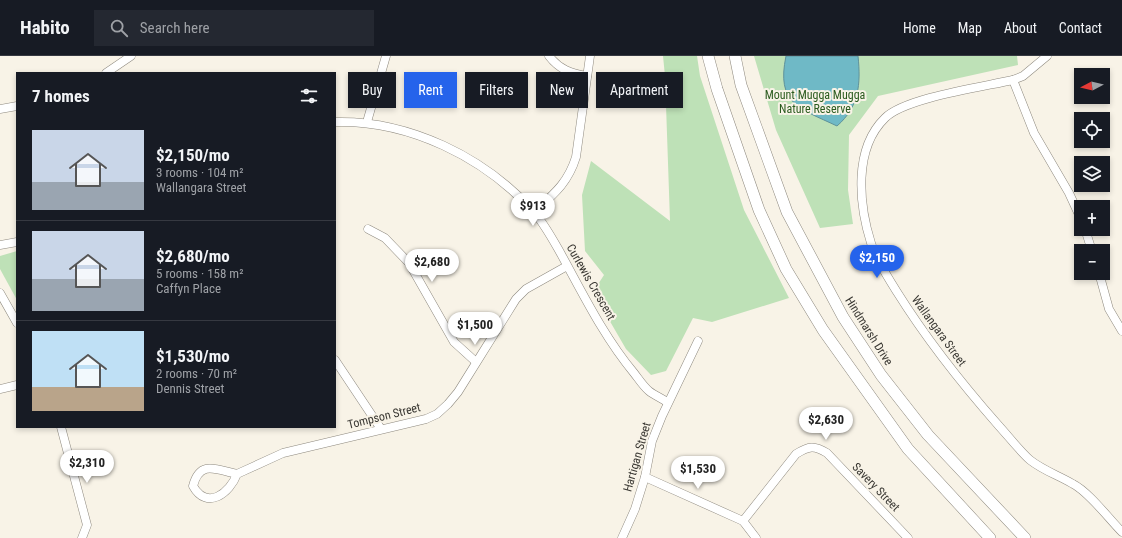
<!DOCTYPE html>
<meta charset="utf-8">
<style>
body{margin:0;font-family:"Roboto Condensed",sans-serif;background:#242831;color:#f1f3f6;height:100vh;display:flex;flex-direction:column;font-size:15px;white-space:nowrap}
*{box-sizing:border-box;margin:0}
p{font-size:13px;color:#9ea1a6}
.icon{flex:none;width:22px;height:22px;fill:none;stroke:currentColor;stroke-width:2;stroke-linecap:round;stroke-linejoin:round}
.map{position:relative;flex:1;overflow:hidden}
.panel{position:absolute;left:16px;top:16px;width:320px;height:356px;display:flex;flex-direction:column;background:#171b24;border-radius:0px;box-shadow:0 2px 6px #0003}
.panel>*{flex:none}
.guide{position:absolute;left:348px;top:16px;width:380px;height:36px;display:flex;gap:8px}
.needle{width:26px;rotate:263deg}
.tools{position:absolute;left:1074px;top:12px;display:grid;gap:8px}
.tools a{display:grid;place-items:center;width:36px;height:36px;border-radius:0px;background:#171b24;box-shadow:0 2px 6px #0003;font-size:20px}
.price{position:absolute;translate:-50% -34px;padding:0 9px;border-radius:14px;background:#fff;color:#222;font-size:13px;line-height:26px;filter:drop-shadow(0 1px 2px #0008)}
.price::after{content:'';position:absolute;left:50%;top:24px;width:12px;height:9px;margin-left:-6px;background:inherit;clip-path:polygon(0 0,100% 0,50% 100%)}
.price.current{background:#2563eb;color:#fff}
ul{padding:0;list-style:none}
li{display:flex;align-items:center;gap:12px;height:100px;padding:0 16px}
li+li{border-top:1px solid #363941}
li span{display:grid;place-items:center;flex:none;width:112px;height:80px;border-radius:0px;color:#555}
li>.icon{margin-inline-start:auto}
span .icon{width:48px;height:48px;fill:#fffc;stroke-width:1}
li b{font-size:17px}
h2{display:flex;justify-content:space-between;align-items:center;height:48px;padding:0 16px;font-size:17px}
.tag{padding:0 14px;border-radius:0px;background:#171b24;box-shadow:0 2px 6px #0003;font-size:14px;line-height:36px}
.tag.current{background:#2563eb;color:#fff}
header{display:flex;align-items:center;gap:24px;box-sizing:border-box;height:56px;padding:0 20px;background:#171b24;border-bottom:1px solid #363941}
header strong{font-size:19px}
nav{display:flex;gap:22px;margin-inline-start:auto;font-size:14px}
.search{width:280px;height:36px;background:#242831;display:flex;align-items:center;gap:10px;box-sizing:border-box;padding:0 14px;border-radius:0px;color:#9ea1a6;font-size:15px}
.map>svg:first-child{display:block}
</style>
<header>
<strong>Habito</strong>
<div class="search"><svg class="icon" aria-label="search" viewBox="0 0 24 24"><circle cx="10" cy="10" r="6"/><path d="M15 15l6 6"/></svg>Search here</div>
<nav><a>Home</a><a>Map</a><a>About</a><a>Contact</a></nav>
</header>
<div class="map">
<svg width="1122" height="482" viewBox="0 0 1122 482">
<rect width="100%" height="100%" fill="#f8f3e7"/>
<g fill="#bee1b7">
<path d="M663,0H697L700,20L744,154L789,242L712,266L693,262L666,315L651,319L626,293L593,236L604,219L585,195L582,139L591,105L670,165L665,20Z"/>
<path d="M754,0H1017L1018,9L878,40L849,79L848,134L853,168L820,172L776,74Z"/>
<path d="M17,195V244L0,213V200Z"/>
</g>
<path fill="#6fb9c6" stroke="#5f929a" d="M786,0H858C861,28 859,51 837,70C799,52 776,48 786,0Z"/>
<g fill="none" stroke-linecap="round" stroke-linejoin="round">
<g stroke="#8e897f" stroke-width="9">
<g id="minor">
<path d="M549,0C559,13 571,18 587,20"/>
<path d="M1047,0L1023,20L1013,24C982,31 905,42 885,62C853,93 859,149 871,187C876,204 888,221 897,236C927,284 962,328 999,370C1009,381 1019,394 1030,404C1044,415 1058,419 1073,428C1089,436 1109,463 1122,476"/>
<path d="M106,17L131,0"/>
<path d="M1013,24L1034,77L1069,137L1081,163"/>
<path d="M0,53L17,50"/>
<path d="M335,66C409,64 484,101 533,155C544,167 553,184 561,198C583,238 604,281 634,317C638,322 643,330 649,335C654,339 661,342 667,346"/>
<path d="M367,66L386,0"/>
<path d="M534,156C554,138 568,127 576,101L590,0"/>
<path d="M368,173L385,182L409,207L454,286L476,306"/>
<path d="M1085,173L1092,195"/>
<path d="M0,189L17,186"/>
<path d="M1099,217L1109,253L1122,275"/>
<path d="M0,237L17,267"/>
<path d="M335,304L381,373"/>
<path d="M0,333L17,329"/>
<path d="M61,371L87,469L82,482"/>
<path d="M237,418C217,414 200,403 193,430C207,455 230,437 237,418L283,397L426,363L437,358L448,348L458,336L516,243L526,233L567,210"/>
<path d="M645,421L743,465L756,482"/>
<path d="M743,465L796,398C809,390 814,389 827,397L908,482"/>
<path d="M622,482L635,453L645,421L652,385L662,360L698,285"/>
</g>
</g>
<g stroke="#8e897f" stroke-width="12">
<g id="major">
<path d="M708,0L717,33L759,154L786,213L823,274L908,393L990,482"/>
<path d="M735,0L741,29L787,156L843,261L881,319L928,379L1025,482"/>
</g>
</g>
<use href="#minor" stroke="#fff" stroke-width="8"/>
<use href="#major" stroke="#fff" stroke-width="11"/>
</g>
<g text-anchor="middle" stroke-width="4" stroke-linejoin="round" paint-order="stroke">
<g font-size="12" fill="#2a5b1e" stroke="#f8f3e7">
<text x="815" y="43">Mount Mugga Mugga<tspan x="815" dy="14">Nature Reserve</tspan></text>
</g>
<g font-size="12" fill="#3a3833" stroke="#f8f3e7">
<text transform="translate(591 226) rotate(60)" y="4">Curlewis Crescent</text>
<text transform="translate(869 275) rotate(58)" y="4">Hindmarsh Drive</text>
<text transform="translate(939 275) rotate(54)" y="4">Wallangara Street</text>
<text transform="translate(384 360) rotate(-14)" y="4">Tompson Street</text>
<text transform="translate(637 401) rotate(-74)" y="4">Hartigan Street</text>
<text transform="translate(876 431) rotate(46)" y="4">Savery Street</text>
</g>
</g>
</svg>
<div class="tools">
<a><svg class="needle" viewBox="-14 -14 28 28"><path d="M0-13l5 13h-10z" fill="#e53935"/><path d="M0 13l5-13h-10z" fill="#9ea1a6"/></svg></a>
<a><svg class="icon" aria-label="locate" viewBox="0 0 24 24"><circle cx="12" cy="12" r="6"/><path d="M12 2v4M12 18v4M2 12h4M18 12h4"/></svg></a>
<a><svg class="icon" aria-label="layers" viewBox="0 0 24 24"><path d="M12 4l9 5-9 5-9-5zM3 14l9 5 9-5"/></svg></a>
<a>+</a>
<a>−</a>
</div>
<b class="price" style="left:533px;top:171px">$913</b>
<b class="price current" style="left:877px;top:223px">$2,150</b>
<b class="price" style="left:432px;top:227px">$2,680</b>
<b class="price" style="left:475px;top:290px">$1,500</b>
<b class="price" style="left:826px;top:385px">$2,630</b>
<b class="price" style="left:87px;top:428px">$2,310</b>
<b class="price" style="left:698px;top:434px">$1,530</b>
<div class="guide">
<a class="tag">Buy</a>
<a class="tag current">Rent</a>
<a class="tag">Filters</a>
<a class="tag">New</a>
<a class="tag">Apartment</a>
</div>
<section class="panel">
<h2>7 homes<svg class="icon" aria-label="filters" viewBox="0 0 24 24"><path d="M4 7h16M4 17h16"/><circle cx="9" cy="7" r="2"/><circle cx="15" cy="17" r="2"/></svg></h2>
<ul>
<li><span style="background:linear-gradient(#c9d6e8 65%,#9aa5b1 0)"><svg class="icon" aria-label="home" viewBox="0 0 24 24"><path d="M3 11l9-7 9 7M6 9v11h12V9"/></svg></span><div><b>$2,150/mo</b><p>3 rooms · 104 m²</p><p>Wallangara Street</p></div></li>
<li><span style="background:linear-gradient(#c9d6e8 60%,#9aa5b1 0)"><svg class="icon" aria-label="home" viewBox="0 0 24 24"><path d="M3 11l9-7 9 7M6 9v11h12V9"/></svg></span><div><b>$2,680/mo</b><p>5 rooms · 158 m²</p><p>Caffyn Place</p></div></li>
<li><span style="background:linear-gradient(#bfe0f5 70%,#b9a48a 0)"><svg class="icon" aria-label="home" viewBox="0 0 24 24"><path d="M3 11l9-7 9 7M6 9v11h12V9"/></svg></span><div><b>$1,530/mo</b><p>2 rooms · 70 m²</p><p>Dennis Street</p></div></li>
</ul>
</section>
</div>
